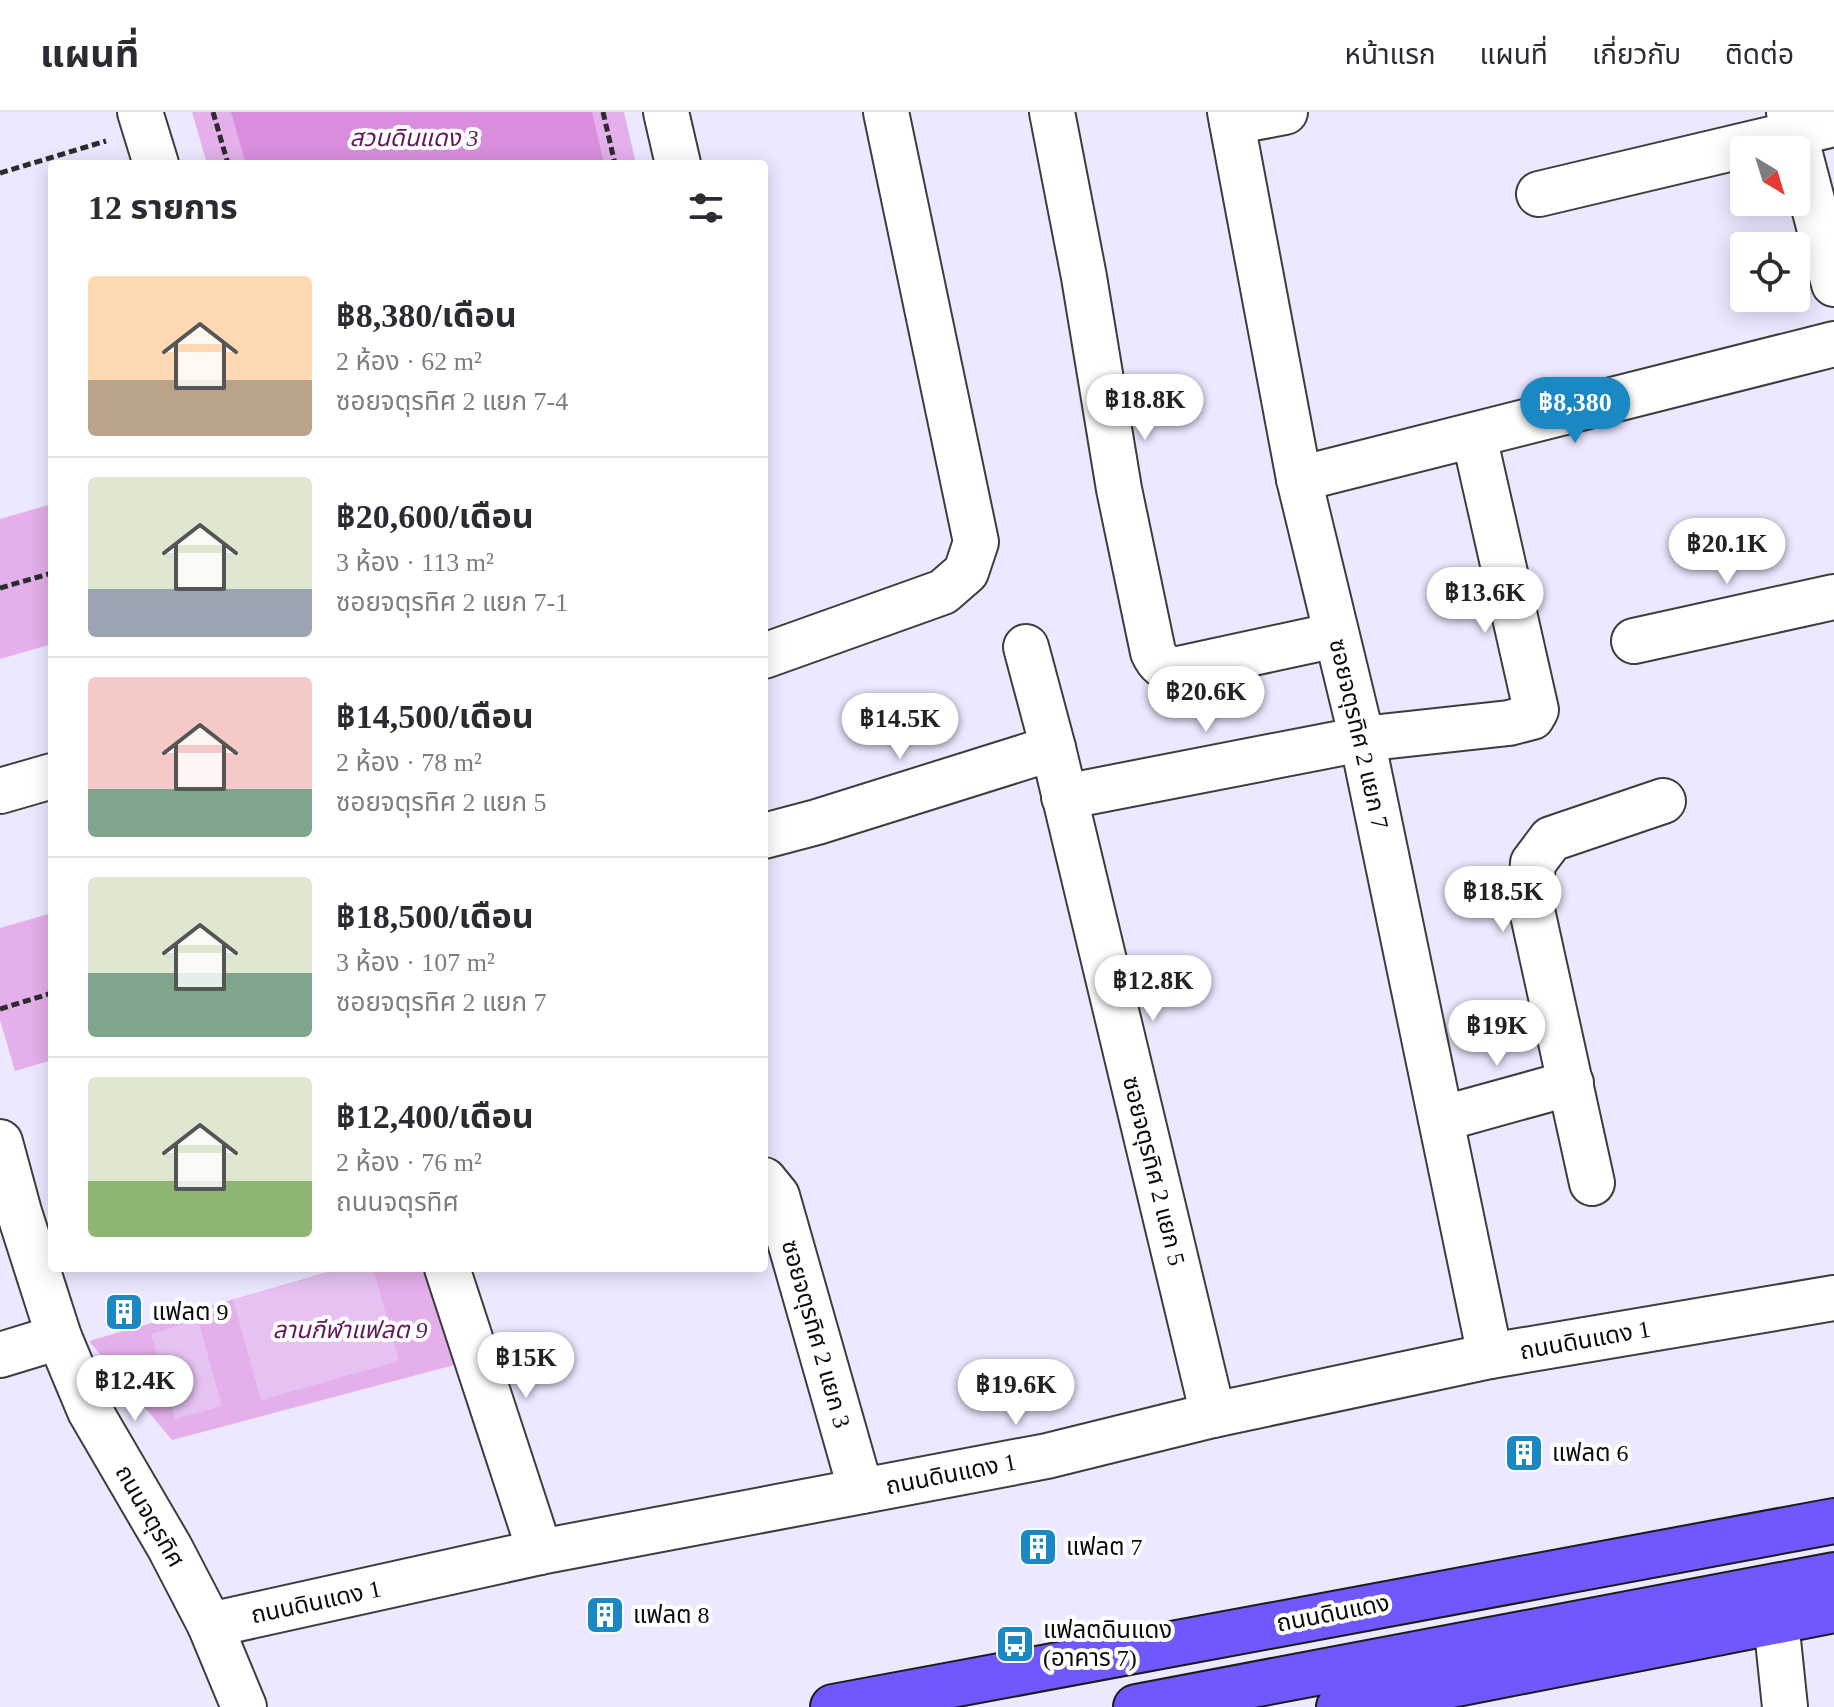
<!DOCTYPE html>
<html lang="th">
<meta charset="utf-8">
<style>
body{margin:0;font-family:"Times New Roman","Noto Sans Thai",serif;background:#f2f2f3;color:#2b2b33;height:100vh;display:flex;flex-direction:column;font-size:30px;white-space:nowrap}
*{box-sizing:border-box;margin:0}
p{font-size:26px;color:#7c7c81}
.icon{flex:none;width:44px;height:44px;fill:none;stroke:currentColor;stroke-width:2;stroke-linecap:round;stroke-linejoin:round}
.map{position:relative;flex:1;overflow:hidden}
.drawer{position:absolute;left:48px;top:48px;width:720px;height:1112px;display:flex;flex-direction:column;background:#fff;border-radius:8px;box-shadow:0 4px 20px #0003}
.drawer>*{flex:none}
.needle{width:52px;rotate:142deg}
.tools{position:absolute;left:1730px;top:24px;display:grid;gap:16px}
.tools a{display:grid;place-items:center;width:80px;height:80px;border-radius:8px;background:#fff;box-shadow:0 4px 20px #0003;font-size:40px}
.price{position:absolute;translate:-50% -68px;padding:0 18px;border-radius:28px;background:#fff;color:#222;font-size:26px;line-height:52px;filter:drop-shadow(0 2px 4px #0008)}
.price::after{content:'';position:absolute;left:50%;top:48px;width:24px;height:18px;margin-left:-12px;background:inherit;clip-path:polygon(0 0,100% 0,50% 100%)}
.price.current{background:#1a88c2;color:#fff}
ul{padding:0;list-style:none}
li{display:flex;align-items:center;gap:24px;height:200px;padding:0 40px}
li+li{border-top:2px solid #e1e1e2}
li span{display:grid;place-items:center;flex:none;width:224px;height:160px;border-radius:8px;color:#555}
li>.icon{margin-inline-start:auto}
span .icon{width:96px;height:96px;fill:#fffc;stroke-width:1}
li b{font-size:34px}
h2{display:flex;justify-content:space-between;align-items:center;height:96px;padding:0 40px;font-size:34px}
header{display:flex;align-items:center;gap:48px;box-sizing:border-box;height:112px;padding:0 40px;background:#fff;border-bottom:2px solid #e1e1e2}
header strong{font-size:38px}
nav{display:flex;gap:44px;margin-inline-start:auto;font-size:28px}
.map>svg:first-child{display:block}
</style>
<header>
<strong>แผนที่</strong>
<nav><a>หน้าแรก</a><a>แผนที่</a><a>เกี่ยวกับ</a><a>ติดต่อ</a></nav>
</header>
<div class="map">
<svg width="1834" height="1595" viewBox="0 0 1834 1595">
<rect width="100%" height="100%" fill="#ece8ff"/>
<g fill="#e4afeb">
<path d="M192,0H624L636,52H207Z"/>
<path d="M52,392V532L0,547V407Z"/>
<path d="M52,801V948L15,959L0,908V816Z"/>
<path d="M342,1156H432L458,1252L172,1328L89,1229Z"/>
</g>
<path fill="#d88edd" d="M231,0H592L604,52H246Z"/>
<g fill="#e5c2f2">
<path d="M345,1156H373L399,1249L261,1288L233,1188Z"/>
<path d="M198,1208L222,1294L175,1307L151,1222Z"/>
</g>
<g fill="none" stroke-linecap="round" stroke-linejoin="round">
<g stroke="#3d3d3d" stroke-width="48">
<g id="minor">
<path d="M140,0L156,52"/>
<path d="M666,0L678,52"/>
<path d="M1052,0L1084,165L1119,377L1153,540C1157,549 1163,556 1174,558L1336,523"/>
<path d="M1230,0L1299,367L1362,627L1490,1244"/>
<path d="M1789,0L1834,172"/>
<path d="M1232,10L1285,0"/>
<path d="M1539,82L1834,12"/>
<path d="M1299,367L1834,232"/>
<path d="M1634,529L1834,485"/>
<path d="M1026,535L1053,636L1213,1303"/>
<path d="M764,544L943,480L966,460L976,430L886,0"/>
<path d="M0,679L52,664"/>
<path d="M1064,685L1362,627L1509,611L1532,605L1536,598L1474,324"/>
<path d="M764,724L817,710L1053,636"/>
<path d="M1441,1007L1571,971"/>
<path d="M0,1030L19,1100L59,1225L90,1299L170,1436L210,1513L244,1595"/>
<path d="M764,1068L777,1084L861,1379"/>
<path d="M1592,1071L1530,789L1533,751L1551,727L1663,689"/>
<path d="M447,1156L540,1440"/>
<path d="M0,1243L59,1225"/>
<path d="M1776,1509L1785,1595"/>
<path d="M210,1513L540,1440L1047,1344L1213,1303L1490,1244L1834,1186"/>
</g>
</g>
<g stroke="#1b1b1b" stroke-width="48">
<g id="major">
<path d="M833,1595L1834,1409"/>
<path d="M1136,1595L1834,1463"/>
<path d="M1339,1595L1834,1498"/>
</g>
</g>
<g stroke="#2c2c2c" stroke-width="5" stroke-dasharray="8 4" stroke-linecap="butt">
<path d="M213,0L228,52"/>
<path d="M603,0L615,52"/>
<path d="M0,61L106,29"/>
<path d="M0,476L52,461"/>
<path d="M0,897L52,881"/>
</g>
<use href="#minor" stroke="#fff" stroke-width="44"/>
<use href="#major" stroke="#7058ff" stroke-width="44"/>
</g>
<defs>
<g id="building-square" transform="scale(2)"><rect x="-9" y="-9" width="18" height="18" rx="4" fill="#1a88c2" stroke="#fff"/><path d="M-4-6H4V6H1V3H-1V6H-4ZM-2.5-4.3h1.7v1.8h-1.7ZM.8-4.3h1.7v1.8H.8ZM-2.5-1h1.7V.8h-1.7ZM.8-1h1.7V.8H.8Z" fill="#fff"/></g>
<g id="bus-square" transform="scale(2)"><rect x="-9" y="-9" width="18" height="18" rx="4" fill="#1a88c2" stroke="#fff"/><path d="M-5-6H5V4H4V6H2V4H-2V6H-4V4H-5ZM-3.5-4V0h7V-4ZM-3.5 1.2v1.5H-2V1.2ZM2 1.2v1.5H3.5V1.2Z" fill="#fff"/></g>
</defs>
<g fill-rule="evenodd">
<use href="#building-square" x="124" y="1200"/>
<use href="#building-square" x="1524" y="1341"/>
<use href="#building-square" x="1038" y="1435"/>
<use href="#building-square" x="605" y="1503"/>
<use href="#bus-square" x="1015" y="1532"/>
</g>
<g text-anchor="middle" stroke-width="8" stroke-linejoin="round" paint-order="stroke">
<g font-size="24" font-style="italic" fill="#651857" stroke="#fff">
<text x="414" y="34">สวนดินแดง 3</text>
<text x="350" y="1226">ลานกีฬาแฟลต 9</text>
</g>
<g font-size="24" fill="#0a0a0a" stroke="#fff">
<text transform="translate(1359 622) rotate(77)" y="8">ซอยจตุรทิศ 2 แยก 7</text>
<text transform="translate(1154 1059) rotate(76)" y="8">ซอยจตุรทิศ 2 แยก 5</text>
<text transform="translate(816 1222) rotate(74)" y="8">ซอยจตุรทิศ 2 แยก 3</text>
<text transform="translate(1585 1228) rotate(-10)" y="8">ถนนดินแดง 1</text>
<text transform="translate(951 1362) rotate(-11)" y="8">ถนนดินแดง 1</text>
<text transform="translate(150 1404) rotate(60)" y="8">ถนนจตุรทิศ</text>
<text transform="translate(316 1490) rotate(-12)" y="8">ถนนดินแดง 1</text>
<text transform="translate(1333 1501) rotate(-11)" y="8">ถนนดินแดง</text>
</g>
<g font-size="24" fill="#0a0a0a" stroke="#fff" text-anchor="start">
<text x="152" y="1208">แฟลต 9</text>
<text x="1552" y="1349">แฟลต 6</text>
<text x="1066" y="1443">แฟลต 7</text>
<text x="633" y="1511">แฟลต 8</text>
<text x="1043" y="1526">แฟลตดินแดง<tspan x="1043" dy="28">(อาคาร 7)</tspan></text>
</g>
</g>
</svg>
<div class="tools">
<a><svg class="needle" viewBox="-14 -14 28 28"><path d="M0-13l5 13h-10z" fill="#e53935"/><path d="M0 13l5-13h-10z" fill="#7c7c81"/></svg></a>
<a><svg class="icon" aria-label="locate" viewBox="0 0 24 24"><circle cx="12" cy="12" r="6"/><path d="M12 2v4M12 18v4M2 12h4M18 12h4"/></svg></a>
</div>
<b class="price" style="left:1145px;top:330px">฿18.8K</b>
<b class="price current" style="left:1575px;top:333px">฿8,380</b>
<b class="price" style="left:1727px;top:474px">฿20.1K</b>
<b class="price" style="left:1485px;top:523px">฿13.6K</b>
<b class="price" style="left:1206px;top:622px">฿20.6K</b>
<b class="price" style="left:900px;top:649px">฿14.5K</b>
<b class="price" style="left:1503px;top:822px">฿18.5K</b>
<b class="price" style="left:1153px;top:911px">฿12.8K</b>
<b class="price" style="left:1497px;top:956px">฿19K</b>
<b class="price" style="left:526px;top:1288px">฿15K</b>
<b class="price" style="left:135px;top:1311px">฿12.4K</b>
<b class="price" style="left:1016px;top:1315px">฿19.6K</b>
<section class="drawer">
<h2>12 รายการ<svg class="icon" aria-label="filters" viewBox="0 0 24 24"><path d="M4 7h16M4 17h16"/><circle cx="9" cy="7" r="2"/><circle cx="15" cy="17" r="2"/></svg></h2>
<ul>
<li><span style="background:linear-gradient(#ffd9b3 65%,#b9a48a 0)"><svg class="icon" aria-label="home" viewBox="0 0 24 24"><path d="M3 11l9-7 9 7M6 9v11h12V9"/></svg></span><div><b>฿8,380/เดือน</b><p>2 ห้อง · 62 m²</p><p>ซอยจตุรทิศ 2 แยก 7-4</p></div></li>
<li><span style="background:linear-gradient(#dfe7d0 70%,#9aa5b1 0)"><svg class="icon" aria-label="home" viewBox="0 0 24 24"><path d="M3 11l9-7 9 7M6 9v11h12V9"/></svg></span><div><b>฿20,600/เดือน</b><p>3 ห้อง · 113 m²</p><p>ซอยจตุรทิศ 2 แยก 7-1</p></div></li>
<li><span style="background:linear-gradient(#f6c9c9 70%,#7fa58c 0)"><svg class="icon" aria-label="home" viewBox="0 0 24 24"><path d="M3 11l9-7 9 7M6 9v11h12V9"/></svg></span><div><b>฿14,500/เดือน</b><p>2 ห้อง · 78 m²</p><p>ซอยจตุรทิศ 2 แยก 5</p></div></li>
<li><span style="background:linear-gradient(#dfe7d0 60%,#7fa58c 0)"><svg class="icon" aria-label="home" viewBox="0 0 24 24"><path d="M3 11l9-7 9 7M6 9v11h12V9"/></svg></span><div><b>฿18,500/เดือน</b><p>3 ห้อง · 107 m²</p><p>ซอยจตุรทิศ 2 แยก 7</p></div></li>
<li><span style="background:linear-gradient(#dfe7d0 65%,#8fb573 0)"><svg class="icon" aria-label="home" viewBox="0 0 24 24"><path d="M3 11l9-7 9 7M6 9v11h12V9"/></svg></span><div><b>฿12,400/เดือน</b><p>2 ห้อง · 76 m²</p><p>ถนนจตุรทิศ</p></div></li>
</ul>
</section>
</div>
